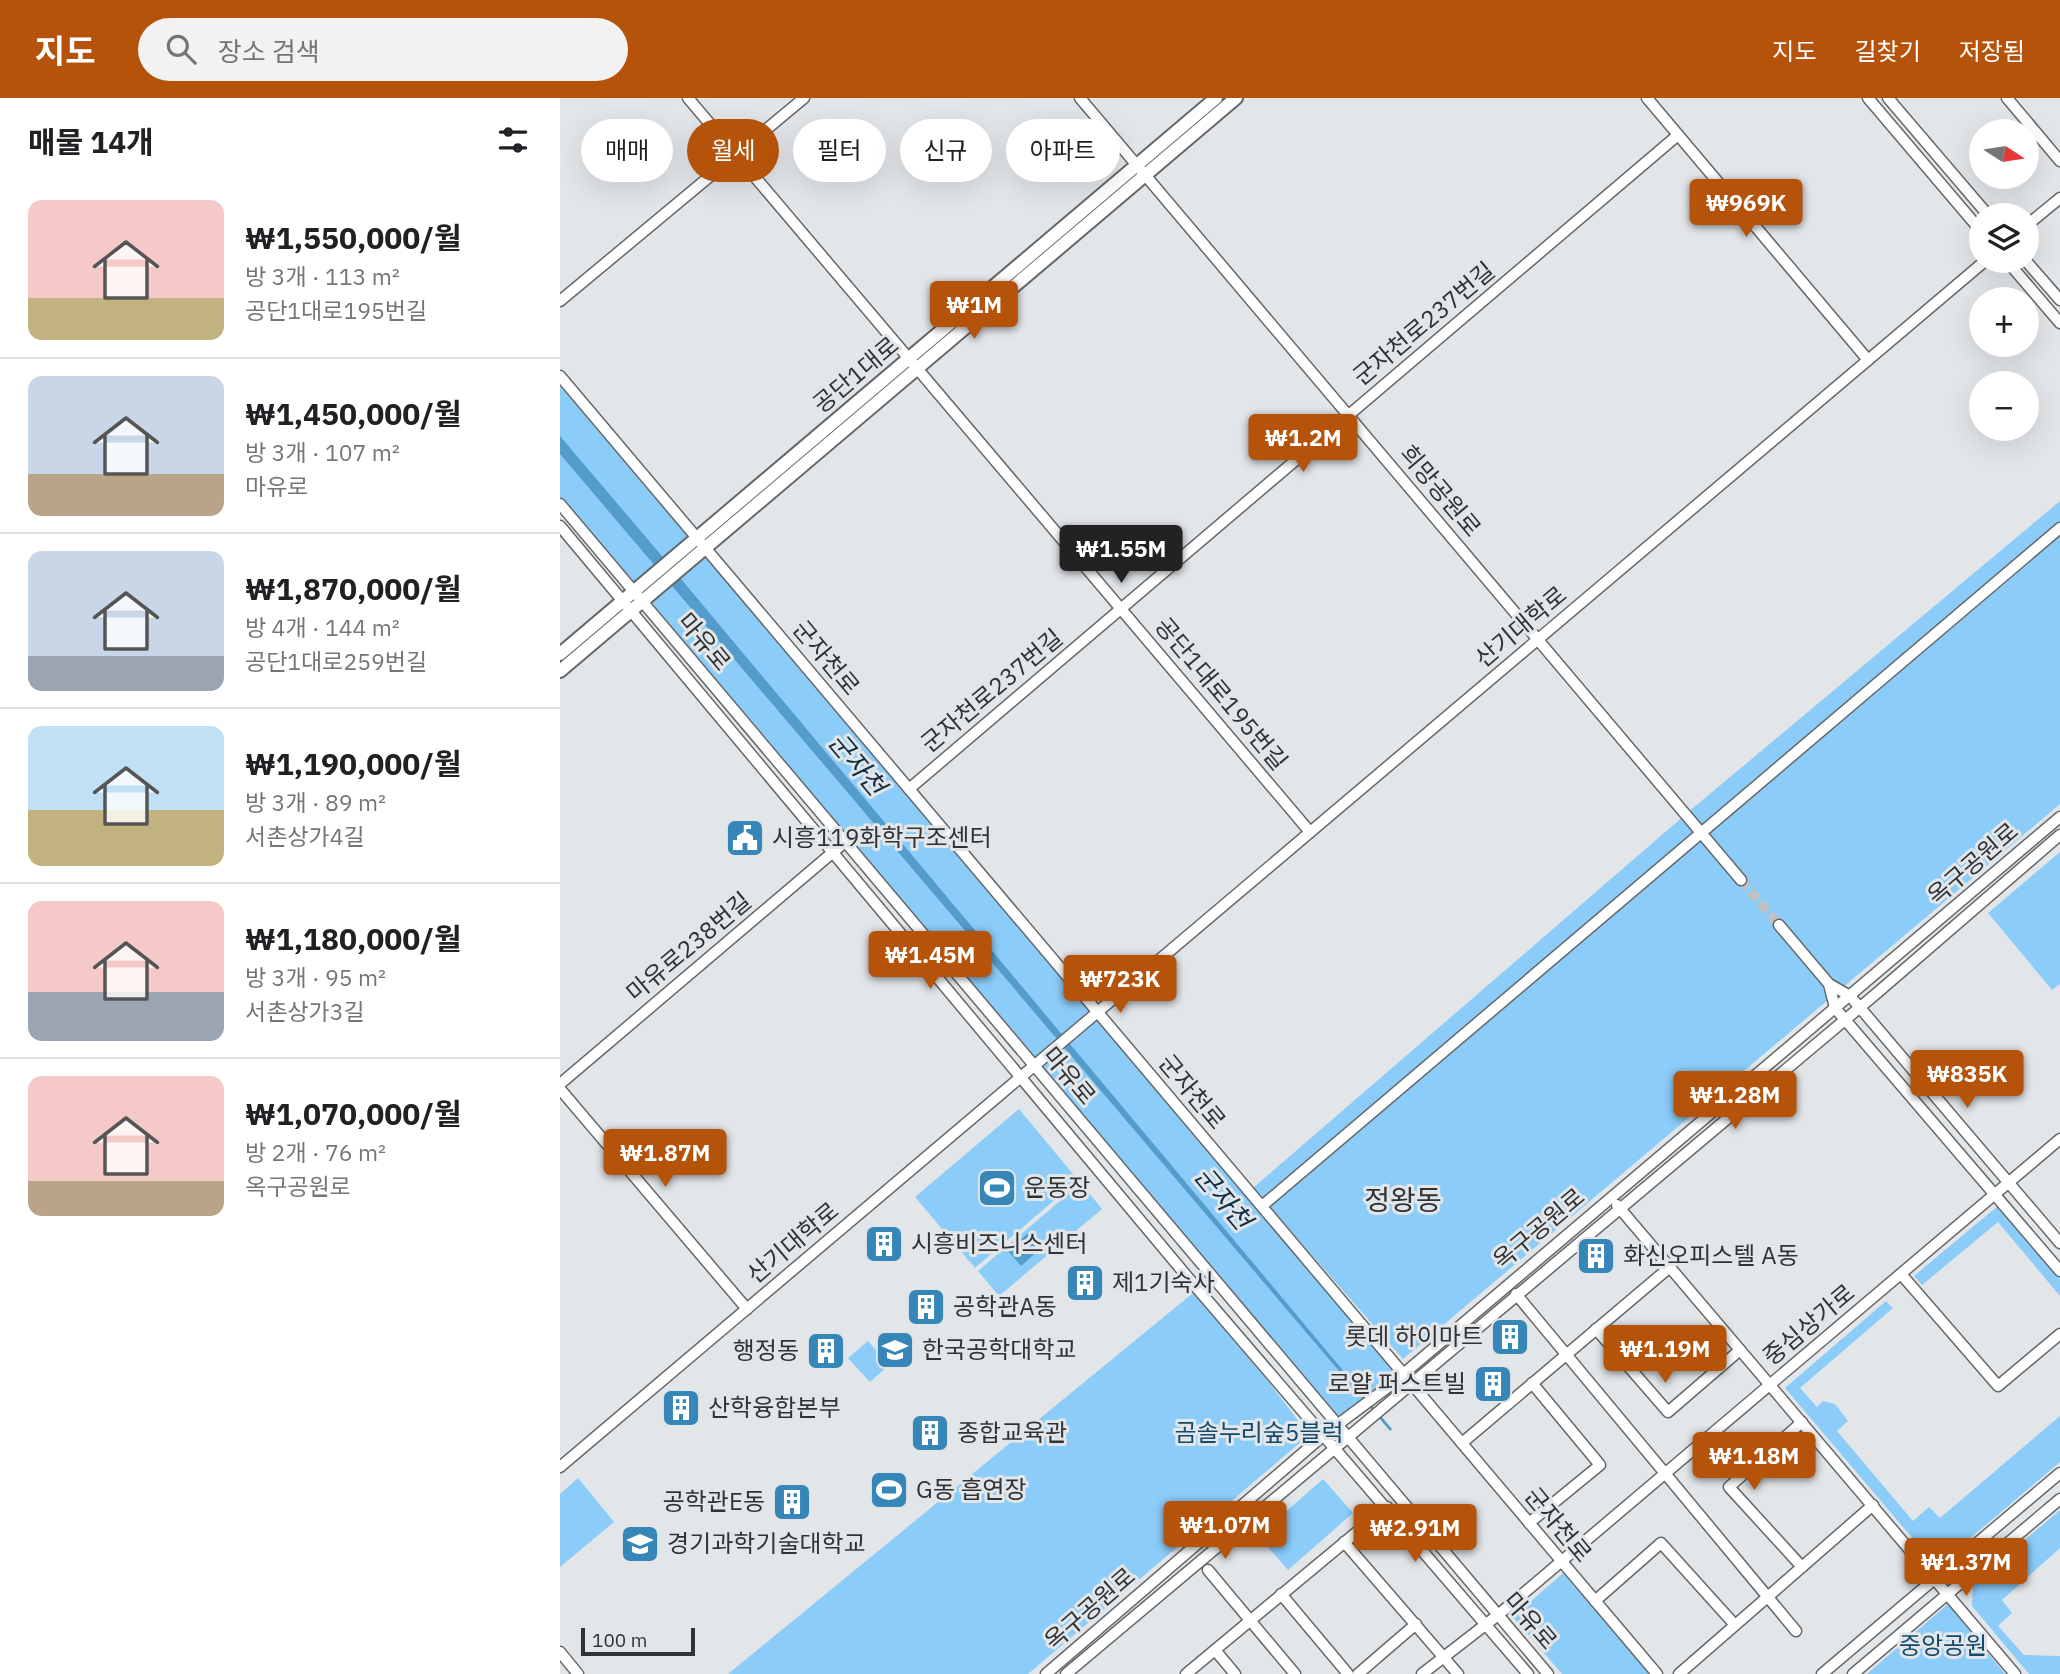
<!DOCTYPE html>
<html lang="ko">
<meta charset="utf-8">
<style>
body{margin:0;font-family:"IBM Plex Sans","Noto Sans KR",sans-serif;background:#f2f2f2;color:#202124;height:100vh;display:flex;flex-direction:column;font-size:26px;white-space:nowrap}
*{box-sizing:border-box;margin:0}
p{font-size:23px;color:#757577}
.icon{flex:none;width:38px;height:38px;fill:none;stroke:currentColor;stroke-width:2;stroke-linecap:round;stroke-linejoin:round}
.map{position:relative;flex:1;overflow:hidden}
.drawer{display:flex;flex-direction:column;background:#fff;width:560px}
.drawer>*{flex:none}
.hud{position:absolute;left:21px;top:21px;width:665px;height:63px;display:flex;gap:14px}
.needle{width:46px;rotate:102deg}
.fabs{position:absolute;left:1409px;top:21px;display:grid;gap:14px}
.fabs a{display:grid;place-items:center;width:70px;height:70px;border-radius:50%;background:#fff;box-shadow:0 7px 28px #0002;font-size:35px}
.scale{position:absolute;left:21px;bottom:18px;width:114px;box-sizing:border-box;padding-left:7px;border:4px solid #303233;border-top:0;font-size:19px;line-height:24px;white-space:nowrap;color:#303233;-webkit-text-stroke:5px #e3e6e9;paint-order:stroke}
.price{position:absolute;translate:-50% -60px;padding:0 16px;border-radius:7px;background:#b45309;color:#fff;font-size:23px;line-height:46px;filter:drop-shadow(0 2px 4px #0008)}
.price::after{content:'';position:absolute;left:50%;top:42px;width:21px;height:16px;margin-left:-10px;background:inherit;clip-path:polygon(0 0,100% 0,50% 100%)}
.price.current{background:#222;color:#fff}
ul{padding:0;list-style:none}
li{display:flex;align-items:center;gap:21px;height:175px;padding:0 28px}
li+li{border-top:2px solid #e0e0e0}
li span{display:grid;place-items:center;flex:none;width:196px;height:140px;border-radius:14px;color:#555}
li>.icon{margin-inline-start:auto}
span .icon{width:84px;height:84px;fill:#fffc;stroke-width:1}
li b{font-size:30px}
h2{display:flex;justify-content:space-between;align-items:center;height:84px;padding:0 28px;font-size:30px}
.pill{padding:0 24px;border-radius:32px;background:#fff;box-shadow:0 7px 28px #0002;font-size:24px;line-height:63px}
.pill.current{background:#b45309;color:#fff}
header{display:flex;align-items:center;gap:42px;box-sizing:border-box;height:98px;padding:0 35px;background:#b45309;color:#fff}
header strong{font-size:33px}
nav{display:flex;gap:38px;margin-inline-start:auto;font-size:24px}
.search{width:490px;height:63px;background:#f2f2f2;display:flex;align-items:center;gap:18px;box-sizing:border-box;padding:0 24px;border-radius:38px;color:#757577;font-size:26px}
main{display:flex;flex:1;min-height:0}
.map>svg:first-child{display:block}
</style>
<header>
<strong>지도</strong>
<div class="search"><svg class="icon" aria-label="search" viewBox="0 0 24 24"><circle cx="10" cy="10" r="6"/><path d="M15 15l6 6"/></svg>장소 검색</div>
<nav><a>지도</a><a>길찾기</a><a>저장됨</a></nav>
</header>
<main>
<section class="drawer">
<h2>매물 14개<svg class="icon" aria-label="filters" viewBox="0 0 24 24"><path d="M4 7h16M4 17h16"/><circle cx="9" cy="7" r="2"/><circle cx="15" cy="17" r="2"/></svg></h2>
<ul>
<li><span style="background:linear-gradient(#f6c9c9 70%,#c2b280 0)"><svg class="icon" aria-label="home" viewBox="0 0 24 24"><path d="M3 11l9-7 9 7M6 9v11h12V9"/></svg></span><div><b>₩1,550,000/월</b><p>방 3개 · 113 m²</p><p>공단1대로195번길</p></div></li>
<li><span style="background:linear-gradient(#c9d6e8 70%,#b9a48a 0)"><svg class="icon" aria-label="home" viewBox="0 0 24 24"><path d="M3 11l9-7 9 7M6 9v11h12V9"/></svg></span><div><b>₩1,450,000/월</b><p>방 3개 · 107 m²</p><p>마유로</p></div></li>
<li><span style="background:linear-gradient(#c9d6e8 75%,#9aa5b1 0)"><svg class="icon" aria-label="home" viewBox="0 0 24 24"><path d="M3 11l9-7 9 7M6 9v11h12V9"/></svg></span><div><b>₩1,870,000/월</b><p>방 4개 · 144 m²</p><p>공단1대로259번길</p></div></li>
<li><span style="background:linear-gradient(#bfe0f5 60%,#c2b280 0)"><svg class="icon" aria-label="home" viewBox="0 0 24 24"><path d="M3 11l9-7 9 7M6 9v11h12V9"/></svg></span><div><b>₩1,190,000/월</b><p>방 3개 · 89 m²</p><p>서촌상가4길</p></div></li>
<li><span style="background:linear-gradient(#f6c9c9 65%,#9aa5b1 0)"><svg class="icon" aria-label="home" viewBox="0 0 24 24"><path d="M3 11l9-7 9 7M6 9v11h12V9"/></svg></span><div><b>₩1,180,000/월</b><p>방 3개 · 95 m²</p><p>서촌상가3길</p></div></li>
<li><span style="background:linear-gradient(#f6c9c9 75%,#b9a48a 0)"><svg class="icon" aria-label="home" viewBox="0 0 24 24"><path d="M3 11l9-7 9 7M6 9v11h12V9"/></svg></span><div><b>₩1,070,000/월</b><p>방 2개 · 76 m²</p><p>옥구공원로</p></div></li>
</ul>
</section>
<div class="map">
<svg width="1500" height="1576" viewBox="0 0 1500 1576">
<rect width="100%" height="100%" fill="#e3e6e9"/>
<g fill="#8cccf9">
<path d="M0,278L842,1274L777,1327L0,407Z"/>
<path d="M1500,403V706L843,1261L693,1090L1133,710Z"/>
<path d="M1500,754V886L1492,892L1428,815Z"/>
<path d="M459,1011L518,1082L415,1170L355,1099Z"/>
<path d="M521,1085L542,1111L439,1198L418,1173Z"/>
<path d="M1439,1107L1500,1181V1198L1438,1124L1362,1187L1354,1178Z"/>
<path d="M633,1195L708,1283L749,1337L468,1576H168Z"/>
<path d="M1326,1203L1333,1210L1240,1290L1257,1309L1263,1303L1275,1306L1288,1323L1277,1333L1353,1423L1369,1409L1380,1420L1500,1318V1364L1388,1459L1371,1462L1225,1290Z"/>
<path d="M308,1243L329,1267L310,1284L288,1260Z"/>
<path d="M329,1374L348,1394L329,1410L310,1389Z"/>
<path d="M18,1380L54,1424L0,1469V1396Z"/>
<path d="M763,1381L793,1415L728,1472L698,1438Z"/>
<path d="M1500,1412V1450L1442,1502L1452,1515L1438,1528L1464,1557L1500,1558V1576H1469L1412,1508L1413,1486Z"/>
<path d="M1003,1475L1090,1576H1002L953,1519Z"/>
<path d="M1388,1506L1445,1576H1307Z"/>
</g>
<g fill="#549ccb">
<path d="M0,338L101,457L832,1331L830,1333L0,356Z"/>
<path d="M467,1136L480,1151L461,1168L448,1153Z"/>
</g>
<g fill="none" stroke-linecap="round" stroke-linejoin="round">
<path stroke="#bfc2c5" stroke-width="10" stroke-dasharray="10 5" stroke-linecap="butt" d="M1181,782L1219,827"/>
<g stroke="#65686a" stroke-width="13">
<g id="minor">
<path d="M128,0L750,734"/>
<path d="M520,0L1181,782"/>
<path d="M1087,0L1308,262"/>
<path d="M1308,0L1421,133"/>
<path d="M1328,0L1428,117"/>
<path d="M1447,0L1500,63"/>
<path d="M1466,128L1500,100"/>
<path d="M1447,163L1500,225"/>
<path d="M1466,163L1500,202"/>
<path d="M0,203L244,0"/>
<path d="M0,278L1097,1576"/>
<path d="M0,406L988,1576"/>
<path d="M0,428L630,1182L968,1576"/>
<path d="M349,691L1118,37"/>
<path d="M1219,827L1269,886L1290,898L1500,1145"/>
<path d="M1269,886L1275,910L1500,1173"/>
<path d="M0,986L285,744"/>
<path d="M0,991L187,1211"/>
<path d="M1057,1107L1455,1576"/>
<path d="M702,1108L1500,430"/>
<path d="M1341,1176L1438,1288L1500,1236"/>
<path d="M956,1196L1236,1533"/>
<path d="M1036,1231L1108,1314L1180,1252"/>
<path d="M1242,1324L1169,1389L1242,1469"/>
<path d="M902,1345L1110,1169"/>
<path d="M0,1369L1425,163"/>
<path d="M969,1425L1040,1367L972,1285"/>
<path d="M784,1444L898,1576"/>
<path d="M648,1472L735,1576"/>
<path d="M721,1496L788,1576"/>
<path d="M1035,1503L1101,1445L1175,1527"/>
<path d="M655,1552L675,1576"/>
<path d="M0,1554L18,1576"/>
<path d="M486,1576L765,1336L828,1289L1500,719"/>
<path d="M506,1576L1317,895L1500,737"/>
<path d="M626,1576L827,1409"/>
<path d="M798,1576L856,1526"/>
<path d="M862,1576L938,1517L1500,1041"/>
<path d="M1119,1576L1313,1407"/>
<path d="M1262,1576L1500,1375"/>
<path d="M1293,1576L1500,1401"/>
</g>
</g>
<g stroke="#65686a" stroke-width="16">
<g id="major">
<path d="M0,556L656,0"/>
<path d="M0,573L676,0"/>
</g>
</g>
<use href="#minor" stroke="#fff" stroke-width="10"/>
<use href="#major" stroke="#fff" stroke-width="12"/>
</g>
<defs>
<g id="civic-square" transform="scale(2.0125)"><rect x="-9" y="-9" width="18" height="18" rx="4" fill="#3786b8" stroke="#e3e6e9"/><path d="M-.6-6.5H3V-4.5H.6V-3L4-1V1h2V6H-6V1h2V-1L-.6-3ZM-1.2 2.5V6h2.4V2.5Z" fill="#fff"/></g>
<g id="stadium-square" transform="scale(2.0125)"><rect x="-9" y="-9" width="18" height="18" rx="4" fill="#3786b8" stroke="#e3e6e9"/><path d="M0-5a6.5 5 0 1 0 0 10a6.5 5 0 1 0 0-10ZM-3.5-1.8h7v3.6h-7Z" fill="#fff"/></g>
<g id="building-square" transform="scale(2.0125)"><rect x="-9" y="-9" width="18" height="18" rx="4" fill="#3786b8" stroke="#e3e6e9"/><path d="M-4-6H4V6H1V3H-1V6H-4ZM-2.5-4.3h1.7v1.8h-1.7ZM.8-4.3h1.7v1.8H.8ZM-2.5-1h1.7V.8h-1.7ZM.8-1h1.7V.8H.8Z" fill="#fff"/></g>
<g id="university-square" transform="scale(2.0125)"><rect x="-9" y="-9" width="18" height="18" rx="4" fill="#3786b8" stroke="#e3e6e9"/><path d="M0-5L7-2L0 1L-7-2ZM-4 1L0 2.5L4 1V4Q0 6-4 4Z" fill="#fff"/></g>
</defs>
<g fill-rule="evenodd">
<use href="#civic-square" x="185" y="740"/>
<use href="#stadium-square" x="437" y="1090"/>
<use href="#building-square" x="324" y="1146"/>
<use href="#building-square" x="1036" y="1158"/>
<use href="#building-square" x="525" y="1185"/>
<use href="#building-square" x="366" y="1209"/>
<use href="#building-square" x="950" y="1239"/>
<use href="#university-square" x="335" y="1252"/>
<use href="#building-square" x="266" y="1253"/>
<use href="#building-square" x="933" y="1286"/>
<use href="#building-square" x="121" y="1310"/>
<use href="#building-square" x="370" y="1335"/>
<use href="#stadium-square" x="329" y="1392"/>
<use href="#building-square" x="232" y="1404"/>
<use href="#university-square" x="80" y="1446"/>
</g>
<g text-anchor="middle" stroke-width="6" stroke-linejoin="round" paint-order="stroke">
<g font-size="24" fill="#303233" stroke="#e3e6e9">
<text transform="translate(864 226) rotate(-40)" y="8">군자천로237번길</text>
<text transform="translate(296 277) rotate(-40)" y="8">공단1대로</text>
<text transform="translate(880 393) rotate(50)" y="8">희망공원로</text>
<text transform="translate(961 529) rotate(-40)" y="8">산기대학로</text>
<text transform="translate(144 544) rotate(50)" y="8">마유로</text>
<text transform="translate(266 560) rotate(50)" y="8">군자천로</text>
<text transform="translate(432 593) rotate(-40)" y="8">군자천로237번길</text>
<text transform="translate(661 596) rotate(50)" y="8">공단1대로195번길</text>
<text transform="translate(1413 766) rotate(-41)" y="8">옥구공원로</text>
<text transform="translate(129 849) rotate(-40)" y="8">마유로238번길</text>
<text transform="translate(509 978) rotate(50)" y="8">마유로</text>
<text transform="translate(632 994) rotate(50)" y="8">군자천로</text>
<text transform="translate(979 1131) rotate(-40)" y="8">옥구공원로</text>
<text transform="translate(233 1145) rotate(-40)" y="8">산기대학로</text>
<text transform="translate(1249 1227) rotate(-40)" y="8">중심상가로</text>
<text transform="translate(998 1427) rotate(50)" y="8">군자천로</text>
<text transform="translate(530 1511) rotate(-41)" y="8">옥구공원로</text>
<text transform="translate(970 1523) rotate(49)" y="8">마유로</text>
</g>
<g font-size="24" fill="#303233" stroke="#e3e6e9" text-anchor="start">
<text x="212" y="748">시흥119화학구조센터</text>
<text x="464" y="1098">운동장</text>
<text x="351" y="1154">시흥비즈니스센터</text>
<text x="1063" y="1166">화신오피스텔 A동</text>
<text x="552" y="1193">제1기숙사</text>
<text x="393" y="1217">공학관A동</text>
<text x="923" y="1247" text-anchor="end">롯데 하이마트</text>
<text x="362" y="1260">한국공학대학교</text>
<text x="239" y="1261" text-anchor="end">행정동</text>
<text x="906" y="1294" text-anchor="end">로얄 퍼스트빌</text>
<text x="148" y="1318">산학융합본부</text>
<text x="397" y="1343">종합교육관</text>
<text x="356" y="1400">G동 흡연장</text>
<text x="205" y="1412" text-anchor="end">공학관E동</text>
<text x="107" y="1454">경기과학기술대학교</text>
</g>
<g font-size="24" fill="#134a6b" stroke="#e3e6e9">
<text x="699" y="1343">곰솔누리숲5블럭</text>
<text x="1383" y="1556">중앙공원</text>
</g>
<g font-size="26" font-style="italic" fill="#0e2e42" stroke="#e3e6e9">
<text transform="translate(297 666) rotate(50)" y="9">군자천</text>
<text transform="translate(663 1100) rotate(50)" y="9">군자천</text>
</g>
<g font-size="28" fill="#303233" stroke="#e3e6e9">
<text x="843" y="1112">정왕동</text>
</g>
</g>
</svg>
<div class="fabs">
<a><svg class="needle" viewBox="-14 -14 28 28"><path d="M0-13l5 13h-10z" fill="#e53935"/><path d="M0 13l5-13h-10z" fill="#757577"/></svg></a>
<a><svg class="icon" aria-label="layers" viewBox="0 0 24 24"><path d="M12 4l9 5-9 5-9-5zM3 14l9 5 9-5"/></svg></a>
<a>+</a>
<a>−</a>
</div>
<div class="scale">100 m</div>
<b class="price" style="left:1186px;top:141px">₩969K</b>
<b class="price" style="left:414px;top:243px">₩1M</b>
<b class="price" style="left:743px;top:376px">₩1.2M</b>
<b class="price current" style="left:561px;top:487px">₩1.55M</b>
<b class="price" style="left:370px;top:893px">₩1.45M</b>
<b class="price" style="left:560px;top:917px">₩723K</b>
<b class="price" style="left:1407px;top:1012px">₩835K</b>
<b class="price" style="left:1175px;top:1033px">₩1.28M</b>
<b class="price" style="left:105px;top:1091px">₩1.87M</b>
<b class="price" style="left:1105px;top:1287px">₩1.19M</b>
<b class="price" style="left:1194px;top:1394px">₩1.18M</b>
<b class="price" style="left:665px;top:1463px">₩1.07M</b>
<b class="price" style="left:855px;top:1466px">₩2.91M</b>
<b class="price" style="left:1406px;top:1500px">₩1.37M</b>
<div class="hud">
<a class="pill">매매</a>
<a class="pill current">월세</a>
<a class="pill">필터</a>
<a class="pill">신규</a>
<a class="pill">아파트</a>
</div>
</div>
</main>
